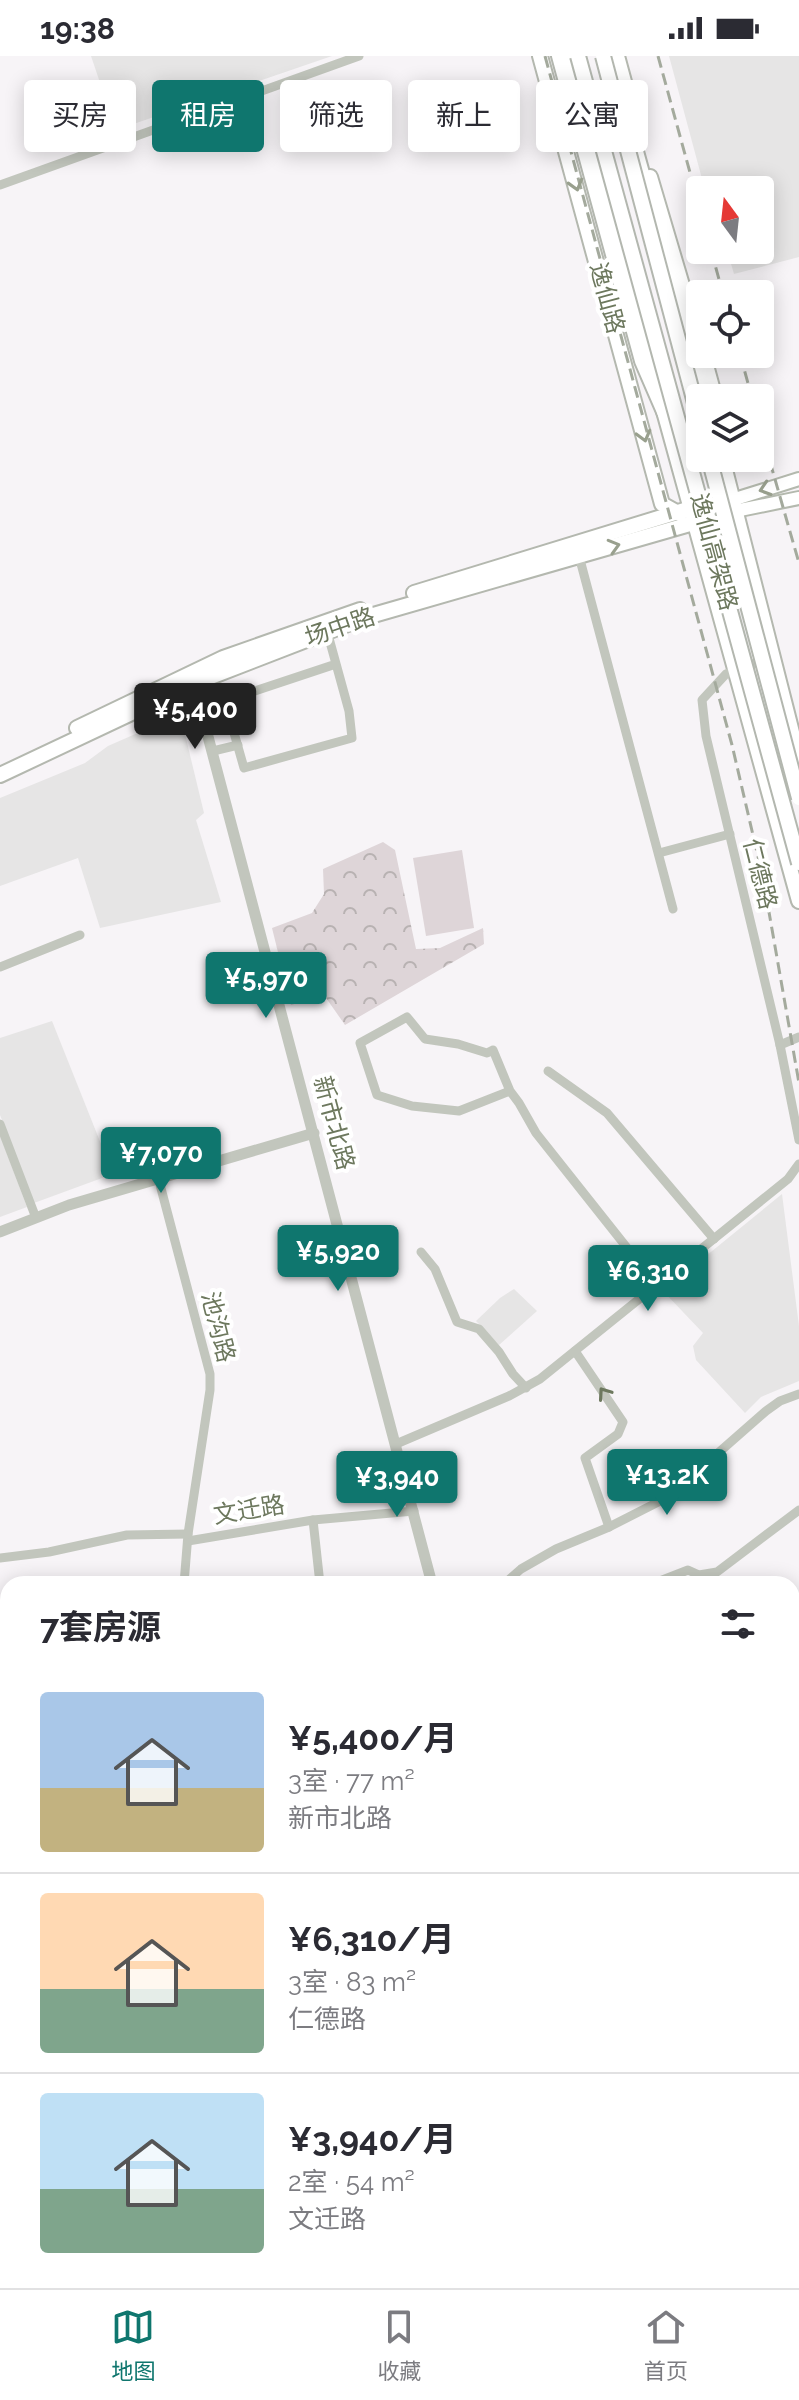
<!DOCTYPE html>
<html lang="zh">
<meta charset="utf-8">
<style>
body{margin:0;font-family:Raleway,"Noto Sans SC",sans-serif;background:#f2f2f3;color:#2b2b33;height:100vh;display:flex;flex-direction:column;font-size:30px;white-space:nowrap}
*{box-sizing:border-box;margin:0}
p{font-size:26px;color:#7c7c81}
.icon{flex:none;width:44px;height:44px;fill:none;stroke:currentColor;stroke-width:2;stroke-linecap:round;stroke-linejoin:round}
.map{position:relative;flex:1;overflow:hidden}
.details{position:absolute;left:0px;top:1520px;width:800px;height:712px;display:flex;flex-direction:column;background:#fff;border-radius:24px 24px 0 0;box-shadow:0 4px 20px #0003}
.details>*{flex:none}
.hud{position:absolute;left:24px;top:24px;width:752px;height:72px;display:flex;gap:16px}
.needle{width:52px;rotate:345deg}
.buttons{position:absolute;left:686px;top:120px;display:grid;gap:16px}
.buttons a{display:grid;place-items:center;width:88px;height:88px;border-radius:8px;background:#fff;box-shadow:0 4px 20px #0003;font-size:40px}
.price{position:absolute;translate:-50% -68px;padding:0 18px;border-radius:8px;background:#0f766e;color:#fff;font-size:26px;line-height:52px;filter:drop-shadow(0 2px 4px #0008)}
.price::after{content:'';position:absolute;left:50%;top:48px;width:24px;height:18px;margin-left:-12px;background:inherit;clip-path:polygon(0 0,100% 0,50% 100%)}
.price.active{background:#222;color:#fff}
ul{padding:0;list-style:none}
li{display:flex;align-items:center;gap:24px;height:200px;padding:0 40px}
li+li{border-top:2px solid #e1e1e2}
li span{display:grid;place-items:center;flex:none;width:224px;height:160px;border-radius:8px;color:#555}
li>.icon{margin-inline-start:auto}
span .icon{width:96px;height:96px;fill:#fffc;stroke-width:1}
li b{font-size:34px}
h2{display:flex;justify-content:space-between;align-items:center;height:96px;padding:0 40px;font-size:34px}
.pill{padding:0 28px;border-radius:8px;background:#fff;box-shadow:0 4px 20px #0003;font-size:28px;line-height:72px}
.pill.active{background:#0f766e;color:#fff}
.status{display:flex;justify-content:space-between;align-items:center;height:56px;padding:0 40px;background:#fff;direction:ltr}
.status svg{height:22px;fill:currentColor}
.menu{display:flex;justify-content:space-around;align-items:center;height:112px;border-top:2px solid #e1e1e2;background:#fff;font-size:22px;color:#7c7c81}
.menu a{display:grid;justify-items:center;gap:4px}
.menu .active{color:#0f766e}
.map>svg:first-child{display:block}
</style>
<div class="status"><b>19:38</b><svg viewBox="0 0 49 12"><path d="M0 12V9h3v3zM5 12V6h3v6zM10 12V3h3v9zM15 12V0h3v12zM26 1h20v11H26zM47 4h2v5h-2z"/></svg></div>
<div class="map">
<svg width="799" height="2232" viewBox="0 0 799 2232">
<defs>
<pattern id="park-crowns" width="20" height="18" patternUnits="userSpaceOnUse" patternTransform="scale(2)"><rect width="20" height="18" fill="#ded5d8"/><path d="M2 6a3 3 0 1 1 6 0M12 15a3 3 0 1 1 6 0" fill="none" stroke="#b8b2b2"/></pattern>
</defs>
<rect width="100%" height="100%" fill="#f7f4f7"/>
<g fill="#e6e5e5">
<path d="M91,0H332L116,74Z"/>
<path d="M669,0H799V201L734,218L727,194H760V134H705Z"/>
<path d="M174,661L179,663L183,670L204,757L196,764L221,846L100,872L78,802L0,830V742L85,707L108,690Z"/>
<path d="M52,965L113,1118L34,1147L0,1059V982Z"/>
<path d="M0,1079L27,1151L0,1161Z"/>
<path d="M782,1138L799,1270V1325L761,1341L745,1357L696,1304L693,1290L703,1277L663,1235Z"/>
<path d="M514,1233L537,1255L499,1289L476,1265L500,1242Z"/>
</g>
<path fill="#ded5d8" d="M462,794L474,872L426,880L413,802Z"/>
<path fill="url(#park-crowns)" d="M383,786L395,794L416,893L440,892L483,872L484,888L345,969L324,939L291,949L272,872L312,857L324,838L323,813Z"/>
<g fill="none" stroke-linecap="round" stroke-linejoin="round">
<g stroke="#b4b9ae" stroke-width="16">
<g id="secondary">
<path d="M732,444L799,423"/>
<path d="M735,455L799,442"/>
</g>
</g>
<g stroke="#b4b8af" stroke-width="18">
<g id="primary">
<path d="M540,0L662,448L680,458"/>
<path d="M567,0L657,328"/>
<path d="M617,0L635,66"/>
<path d="M650,121L700,290"/>
<path d="M703,298L715,342"/>
<path d="M662,348L799,845"/>
<path d="M722,402L799,704"/>
<path d="M414,537L691,452L732,444"/>
<path d="M77,672L223,602L360,554"/>
<path d="M0,719L195,627L363,562L735,455"/>
</g>
</g>
<g stroke="#b3b7af" stroke-width="18">
<g id="trunk">
<path d="M559,0L642,305L665,358"/>
<path d="M617,35L624,52L704,342"/>
<path d="M721,402L722,404"/>
</g>
</g>
<g stroke="#c2c6bd" stroke-width="9">
<path d="M0,129L359,0"/>
<path d="M579,500L673,853"/>
<path d="M327,575L349,655L352,682L244,712L225,645L336,608"/>
<path d="M766,603L726,618L702,644L706,680L780,989L799,1084"/>
<path d="M213,695L238,689"/>
<path d="M659,797L730,778"/>
<path d="M0,911L80,879"/>
<path d="M780,989L799,981"/>
<path d="M548,1015L607,1057L714,1183"/>
<path d="M510,1035L493,994L487,997L458,988L425,983L407,961L360,987L377,1039L412,1050L459,1055L510,1035L519,1047L536,1077L628,1193L661,1225"/>
<path d="M0,1068L36,1162"/>
<path d="M158,1121L210,1318V1334L188,1478L184,1528"/>
<path d="M421,1196L435,1213L457,1266L479,1273L499,1296L513,1318L526,1332"/>
<path d="M575,1295L623,1366L618,1378L585,1402L609,1471"/>
<path d="M396,1388L509,1340L540,1323L788,1123L799,1108"/>
<path d="M313,1464L320,1528"/>
<path d="M188,1485L313,1464L414,1455"/>
<path d="M0,1502L49,1496L127,1479L188,1478"/>
<path d="M504,1528L521,1513L556,1493L609,1471L668,1441L766,1355L780,1345L799,1338"/>
<path d="M652,1528L688,1514L699,1519L717,1516L799,1454"/>
<path d="M0,1629L8,1628"/>
<path d="M0,1760L4,1794"/>
<path d="M792,1843L799,1856"/>
<path d="M0,1938L8,1937"/>
<path d="M0,1973L8,1971"/>
<path d="M0,2009L8,2008"/>
<path d="M0,2042L8,2071"/>
<path d="M792,2069L799,2065"/>
<path d="M0,2133L8,2131"/>
<path d="M138,2224L141,2232"/>
<path d="M228,2230L249,2224"/>
<path d="M89,2232L118,2224"/>
</g>
<g stroke="#c2c6bd" stroke-width="11">
<path d="M192,620L432,1528"/>
<path d="M0,1176L69,1149L314,1077"/>
<path d="M0,1919L8,1917"/>
<path d="M570,2224L572,2232"/>
<path d="M388,2232L416,2224"/>
</g>
<use href="#secondary" stroke="#fff" stroke-width="12"/>
<use href="#primary" stroke="#fff" stroke-width="14"/>
<use href="#trunk" stroke="#fff" stroke-width="14"/>
<g stroke="#a4aa9d" stroke-width="3" stroke-dasharray="12 6" stroke-linecap="butt">
<path d="M545,0L732,689L763,822L799,1027"/>
<path d="M658,0L700,153"/>
<path d="M711,194L723,238"/>
<path d="M740,298L752,342"/>
<path d="M760,371L799,507"/>
</g>
<g stroke="#b3b7af" stroke-width="18" stroke-linecap="butt">
<g id="trunk-bridge">
<path d="M578,0L799,807"/>
<path d="M603,0L700,366"/>
<path d="M709,402L799,742"/>
</g>
</g>
<use href="#trunk-bridge" stroke="#fff" stroke-width="14"/>
</g>
<defs><path id="oneway-chevron" d="M-2-3.5L2.5 0L-2 3.5" fill="none" stroke-width="1.6" stroke-linecap="round" stroke-linejoin="round" transform="scale(2)"/></defs>
<g stroke="#99a08e">
<use href="#oneway-chevron" transform="translate(576 129) rotate(74)"/>
<use href="#oneway-chevron" transform="translate(644 380) rotate(75)"/>
<use href="#oneway-chevron" transform="translate(765 433) rotate(162)"/>
<use href="#oneway-chevron" transform="translate(614 490) rotate(-16)"/>
</g>
<use stroke="#6d785e" href="#oneway-chevron" transform="translate(604 1337) rotate(-125)"/>
<g text-anchor="middle" stroke-width="8" stroke-linejoin="round" paint-order="stroke">
<g font-size="24" fill="#6d785e" stroke="#fff">
<text transform="translate(607 242) rotate(75)" y="8">逸仙路</text>
<text transform="translate(714 496) rotate(75)" y="8">逸仙高架路</text>
<text transform="translate(340 571) rotate(-19)" y="8">场中路</text>
<text transform="translate(760 818) rotate(76)" y="8">仁德路</text>
<text transform="translate(334 1067) rotate(75)" y="8">新市北路</text>
<text transform="translate(218 1271) rotate(76)" y="8">池沟路</text>
<text transform="translate(249 1454) rotate(-9)" y="8">文迁路</text>
</g>
</g>
</svg>
<div class="buttons">
<a><svg class="needle" viewBox="-14 -14 28 28"><path d="M0-13l5 13h-10z" fill="#e53935"/><path d="M0 13l5-13h-10z" fill="#7c7c81"/></svg></a>
<a><svg class="icon" aria-label="locate" viewBox="0 0 24 24"><circle cx="12" cy="12" r="6"/><path d="M12 2v4M12 18v4M2 12h4M18 12h4"/></svg></a>
<a><svg class="icon" aria-label="layers" viewBox="0 0 24 24"><path d="M12 4l9 5-9 5-9-5zM3 14l9 5 9-5"/></svg></a>
</div>
<b class="price active" style="left:195px;top:695px">¥5,400</b>
<b class="price" style="left:266px;top:964px">¥5,970</b>
<b class="price" style="left:161px;top:1139px">¥7,070</b>
<b class="price" style="left:338px;top:1237px">¥5,920</b>
<b class="price" style="left:648px;top:1257px">¥6,310</b>
<b class="price" style="left:667px;top:1461px">¥13.2K</b>
<b class="price" style="left:397px;top:1463px">¥3,940</b>
<div class="hud">
<a class="pill">买房</a>
<a class="pill active">租房</a>
<a class="pill">筛选</a>
<a class="pill">新上</a>
<a class="pill">公寓</a>
</div>
<section class="details">
<h2>7套房源<svg class="icon" aria-label="filters" viewBox="0 0 24 24"><path d="M4 7h16M4 17h16"/><circle cx="9" cy="7" r="2"/><circle cx="15" cy="17" r="2"/></svg></h2>
<ul>
<li><span style="background:linear-gradient(#a9c7e8 60%,#c2b280 0)"><svg class="icon" aria-label="home" viewBox="0 0 24 24"><path d="M3 11l9-7 9 7M6 9v11h12V9"/></svg></span><div><b>¥5,400/月</b><p>3室 · 77 m²</p><p>新市北路</p></div></li>
<li><span style="background:linear-gradient(#ffd9b3 60%,#7fa58c 0)"><svg class="icon" aria-label="home" viewBox="0 0 24 24"><path d="M3 11l9-7 9 7M6 9v11h12V9"/></svg></span><div><b>¥6,310/月</b><p>3室 · 83 m²</p><p>仁德路</p></div></li>
<li><span style="background:linear-gradient(#bfe0f5 60%,#7fa58c 0)"><svg class="icon" aria-label="home" viewBox="0 0 24 24"><path d="M3 11l9-7 9 7M6 9v11h12V9"/></svg></span><div><b>¥3,940/月</b><p>2室 · 54 m²</p><p>文迁路</p></div></li>
</ul>
</section>
</div>
<nav class="menu">
<a class="active"><svg class="icon" aria-label="map" viewBox="0 0 24 24"><path d="M3 6l6-2 6 2 6-2v14l-6 2-6-2-6 2zM9 4v14M15 6v14"/></svg>地图</a>
<a><svg class="icon" aria-label="saved" viewBox="0 0 24 24"><path d="M7 4h10v16l-5-4-5 4z"/></svg>收藏</a>
<a><svg class="icon" aria-label="home" viewBox="0 0 24 24"><path d="M3 11l9-7 9 7M6 9v11h12V9"/></svg>首页</a>
</nav>
